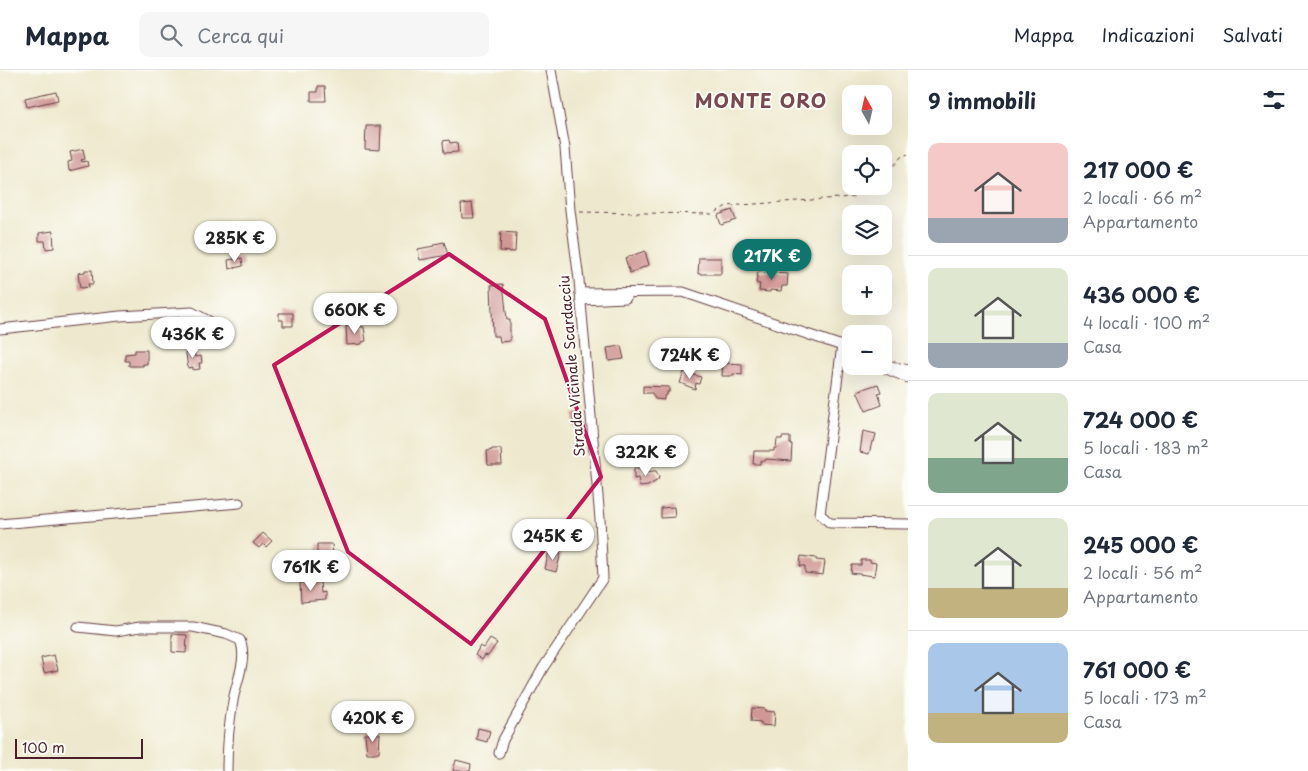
<!DOCTYPE html>
<html lang="it">
<meta charset="utf-8">
<style>
body{margin:0;font-family:"Playpen Sans",sans-serif;background:#f6f6f7;color:#1f2937;height:100vh;display:flex;flex-direction:column;font-size:19px;white-space:nowrap}
*{box-sizing:border-box;margin:0}
p{font-size:16px;color:#747a83}
.icon{flex:none;width:28px;height:28px;fill:none;stroke:currentColor;stroke-width:2;stroke-linecap:round;stroke-linejoin:round}
.map{position:relative;flex:1;overflow:hidden}
.sheet{display:flex;flex-direction:column;background:#fff;width:400px}
.sheet>*{flex:none}
.needle{width:32px;rotate:352deg}
.tools{position:absolute;left:842px;top:15px;display:grid;gap:10px}
.tools a{display:grid;place-items:center;width:50px;height:50px;border-radius:10px;background:#fff;box-shadow:0 5px 20px #0002;font-size:25px}
.scale{position:absolute;left:15px;bottom:12px;width:128px;box-sizing:border-box;padding-left:5px;border:2px solid #4a1f2b;border-top:0;font-size:14px;line-height:18px;white-space:nowrap;color:#4a1f2b;-webkit-text-stroke:4px #fdfcf7;paint-order:stroke}
.price{position:absolute;translate:-50% -42px;padding:0 11px;border-radius:18px;background:#fff;color:#222;font-size:16px;line-height:32px;filter:drop-shadow(0 1px 2px #0008)}
.price::after{content:'';position:absolute;left:50%;top:30px;width:15px;height:11px;margin-left:-8px;background:inherit;clip-path:polygon(0 0,100% 0,50% 100%)}
.price.active{background:#0f766e;color:#fff}
ul{padding:0;list-style:none}
li{display:flex;align-items:center;gap:15px;height:125px;padding:0 20px}
li+li{border-top:1px solid #e0e1e3}
li span{display:grid;place-items:center;flex:none;width:140px;height:100px;border-radius:10px;color:#555}
li>.icon{margin-inline-start:auto}
span .icon{width:60px;height:60px;fill:#fffc;stroke-width:1}
li b{font-size:21px}
h2{display:flex;justify-content:space-between;align-items:center;height:60px;padding:0 20px;font-size:21px}
header{display:flex;align-items:center;gap:30px;box-sizing:border-box;height:70px;padding:0 25px;background:#fff;border-bottom:1px solid #e0e1e3}
header strong{font-size:24px}
nav{display:flex;gap:28px;margin-inline-start:auto;font-size:18px}
.search{width:350px;height:45px;background:#f6f6f7;display:flex;align-items:center;gap:12px;box-sizing:border-box;padding:0 18px;border-radius:10px;color:#747a83;font-size:19px}
main{display:flex;flex:1;min-height:0}
.map>svg:first-child{display:block}
</style>
<header>
<strong>Mappa</strong>
<div class="search"><svg class="icon" aria-label="search" viewBox="0 0 24 24"><circle cx="10" cy="10" r="6"/><path d="M15 15l6 6"/></svg>Cerca qui</div>
<nav><a>Mappa</a><a>Indicazioni</a><a>Salvati</a></nav>
</header>
<main>
<div class="map">
<svg width="908" height="701" viewBox="0 0 908 701">
<rect width="100%" height="100%" fill="#fdfcf7"/>
<filter id="ink" filterUnits="userSpaceOnUse"><feTurbulence type="fractalNoise" baseFrequency=".02" numOctaves="2"/><feDisplacementMap in="SourceGraphic" scale="10" xChannelSelector="R" yChannelSelector="G"/><feConvolveMatrix kernelMatrix="1 2 1 2 8 2 1 2 1" color-interpolation-filters="sRGB"/></filter>
<filter id="wash" filterUnits="userSpaceOnUse"><feTurbulence type="fractalNoise" baseFrequency=".0096" numOctaves="4" result="noise"/><feDisplacementMap in="SourceGraphic" scale="20" xChannelSelector="R" yChannelSelector="G"/><feGaussianBlur stdDeviation="1.12" result="paint"/><feColorMatrix in="noise" values="0 0 0 0 0 0 0 0 0 0 0 0 0 0 0 0 0 1.4 0 .05"/><feComposite in="paint" operator="in"/></filter>
<g filter="url(#wash)">
<rect width="100%" height="100%" fill="#eee9ce"/>
<g id="blocks">
<g fill="#d09895">
<path d="M318,16H325L326,31H311V22H318Z"/>
<path d="M56,21L58,30L27,37L25,28Z"/>
<path d="M366,56H381L380,80L365,79Z"/>
<path d="M449,70L450,73L457,72L458,82L444,83L443,71Z"/>
<path d="M83,79L85,89L81,90L82,92L87,91L88,96L69,101L68,92L72,91L70,82Z"/>
<path d="M472,133L474,148H462L461,134Z"/>
<path d="M732,140L736,150L721,155L718,145Z"/>
<path d="M53,161L54,178L46,179L45,171H39V163Z"/>
<path d="M501,162L516,163L515,182L500,181Z"/>
<path d="M444,172L448,185L420,190L418,179L434,176V174Z"/>
<path d="M645,181L649,195L630,203L625,188Z"/>
<path d="M242,188L243,196L229,199L228,190Z"/>
<path d="M699,188H721V204H698Z"/>
<path d="M85,200H92L93,214H88L89,217L80,218L78,203L85,202Z"/>
<path d="M758,202L788,204L787,216H782L781,221L770,220V222L759,221L760,214L756,213Z"/>
<path d="M503,214L507,250H510V271L500,272L499,266H493L491,215Z"/>
<path d="M279,243H293V256H283V250H279Z"/>
<path d="M346,256L364,257L366,271L362,272V274L347,275Z"/>
<path d="M193,276L195,287L201,286L202,293H199L200,299L193,300V297L188,298L185,277Z"/>
<path d="M621,276L624,289L609,291L607,278Z"/>
<path d="M135,280H147V294H143V296H129V291H125V284L135,283Z"/>
<path d="M723,293L742,294V305L733,304V306H722Z"/>
<path d="M684,302L701,307L699,314L696,313L695,319L680,313Z"/>
<path d="M878,314L881,322L878,323L882,335L866,341L857,321Z"/>
<path d="M643,316L669,317V322H667V325L664,326V330L655,329L652,323H643Z"/>
<path d="M582,343V357H574L573,344Z"/>
<path d="M863,361L876,364L874,372H872L869,384L860,382Z"/>
<path d="M782,367H790V374H792L791,391L766,389L765,391H760V394H753L754,381H774V378H776L777,369H782Z"/>
<path d="M492,379H501L502,395H488L487,381L492,380Z"/>
<path d="M634,398H643V403L653,401H656L659,407L658,410L648,416L640,417L638,408L634,409Z"/>
<path d="M674,437L675,447L661,448V438Z"/>
<path d="M263,463L272,471L266,477L263,474L259,478L253,473Z"/>
<path d="M317,474H332L333,487H317Z"/>
<path d="M549,481L561,483L556,502L545,499Z"/>
<path d="M801,486L816,488V490L825,491L823,505L805,503V496H800Z"/>
<path d="M861,490H870V492L876,493L874,506L851,503L852,495H861Z"/>
<path d="M320,512L321,523L325,522V530L301,532L300,513Z"/>
<path d="M172,564L187,565L186,583L172,582Z"/>
<path d="M490,569L497,573L488,586L485,585L482,590L475,585L480,576L484,578Z"/>
<path d="M54,585L58,600L44,603L41,588Z"/>
<path d="M752,638L765,639V641L775,642L774,656L761,655V652L751,651Z"/>
<path d="M478,658L490,661L487,672L476,669Z"/>
<path d="M365,664H380L379,683H367Z"/>
<path d="M456,690L471,694L470,701H453Z"/>
</g>
</g>
</g>
<g filter="url(#ink)">
<use href="#blocks" fill-opacity="0" stroke="#633d43" stroke-width="1"/>
<g fill="none" stroke-linecap="round" stroke-linejoin="round">
<g stroke="#633d43" stroke-width="11">
<g id="minor">
<path d="M580,223L683,222L851,279"/>
<path d="M581,230L626,228"/>
<path d="M0,259L120,246L192,242L209,251"/>
<path d="M842,275L820,444L830,453L908,454"/>
<path d="M879,296L908,308"/>
<path d="M891,296L908,300"/>
<path d="M0,454L239,433"/>
<path d="M78,557L116,561L140,557H193L226,564L240,570C248,589 236,612 233,631C229,654 227,678 227,701"/>
<path d="M499,683L503,670L543,598L603,508L600,449L579,210L570,140L565,78L551,0"/>
</g>
</g>
<g stroke="#633d43" stroke-width="1" stroke-dasharray="4 4" stroke-linecap="butt">
<path d="M884,108L901,87L908,84"/>
<path d="M580,142L712,144L727,136L853,127L871,116"/>
</g>
<use href="#minor" stroke="#fff" stroke-width="9"/>
</g>
</g>
<path fill="none" stroke="#c2185b" stroke-width="4" stroke-linejoin="round" d="M449,184L545,249L601,407L471,574L348,482L274,295Z"/>
<g text-anchor="middle" stroke-width="4" stroke-linejoin="round" paint-order="stroke">
<g font-size="14" fill="#4a1f2b" stroke="#fdfcf7">
<text transform="translate(572 296) rotate(-95)" y="5">Strada Vicinale Scardacciu</text>
</g>
<g font-size="19" font-weight="bold" letter-spacing="1" fill="#794950" stroke="#fdfcf7">
<text x="761" y="38">MONTE ORO</text>
</g>
</g>
</svg>
<div class="tools">
<a><svg class="needle" viewBox="-14 -14 28 28"><path d="M0-13l5 13h-10z" fill="#e53935"/><path d="M0 13l5-13h-10z" fill="#747a83"/></svg></a>
<a><svg class="icon" aria-label="locate" viewBox="0 0 24 24"><circle cx="12" cy="12" r="6"/><path d="M12 2v4M12 18v4M2 12h4M18 12h4"/></svg></a>
<a><svg class="icon" aria-label="layers" viewBox="0 0 24 24"><path d="M12 4l9 5-9 5-9-5zM3 14l9 5 9-5"/></svg></a>
<a>+</a>
<a>−</a>
</div>
<div class="scale">100 m</div>
<b class="price" style="left:235px;top:193px">285K €</b>
<b class="price active" style="left:772px;top:211px">217K €</b>
<b class="price" style="left:355px;top:265px">660K €</b>
<b class="price" style="left:193px;top:289px">436K €</b>
<b class="price" style="left:690px;top:310px">724K €</b>
<b class="price" style="left:646px;top:407px">322K €</b>
<b class="price" style="left:553px;top:491px">245K €</b>
<b class="price" style="left:311px;top:522px">761K €</b>
<b class="price" style="left:373px;top:673px">420K €</b>
</div>
<section class="sheet">
<h2>9 immobili<svg class="icon" aria-label="filters" viewBox="0 0 24 24"><path d="M4 7h16M4 17h16"/><circle cx="9" cy="7" r="2"/><circle cx="15" cy="17" r="2"/></svg></h2>
<ul>
<li><span style="background:linear-gradient(#f6c9c9 75%,#9aa5b1 0)"><svg class="icon" aria-label="home" viewBox="0 0 24 24"><path d="M3 11l9-7 9 7M6 9v11h12V9"/></svg></span><div><b>217 000 €</b><p>2 locali · 66 m²</p><p>Appartamento</p></div></li>
<li><span style="background:linear-gradient(#dfe7d0 75%,#9aa5b1 0)"><svg class="icon" aria-label="home" viewBox="0 0 24 24"><path d="M3 11l9-7 9 7M6 9v11h12V9"/></svg></span><div><b>436 000 €</b><p>4 locali · 100 m²</p><p>Casa</p></div></li>
<li><span style="background:linear-gradient(#dfe7d0 65%,#7fa58c 0)"><svg class="icon" aria-label="home" viewBox="0 0 24 24"><path d="M3 11l9-7 9 7M6 9v11h12V9"/></svg></span><div><b>724 000 €</b><p>5 locali · 183 m²</p><p>Casa</p></div></li>
<li><span style="background:linear-gradient(#dfe7d0 70%,#c2b280 0)"><svg class="icon" aria-label="home" viewBox="0 0 24 24"><path d="M3 11l9-7 9 7M6 9v11h12V9"/></svg></span><div><b>245 000 €</b><p>2 locali · 56 m²</p><p>Appartamento</p></div></li>
<li><span style="background:linear-gradient(#a9c7e8 70%,#c2b280 0)"><svg class="icon" aria-label="home" viewBox="0 0 24 24"><path d="M3 11l9-7 9 7M6 9v11h12V9"/></svg></span><div><b>761 000 €</b><p>5 locali · 173 m²</p><p>Casa</p></div></li>
</ul>
</section>
</main>
